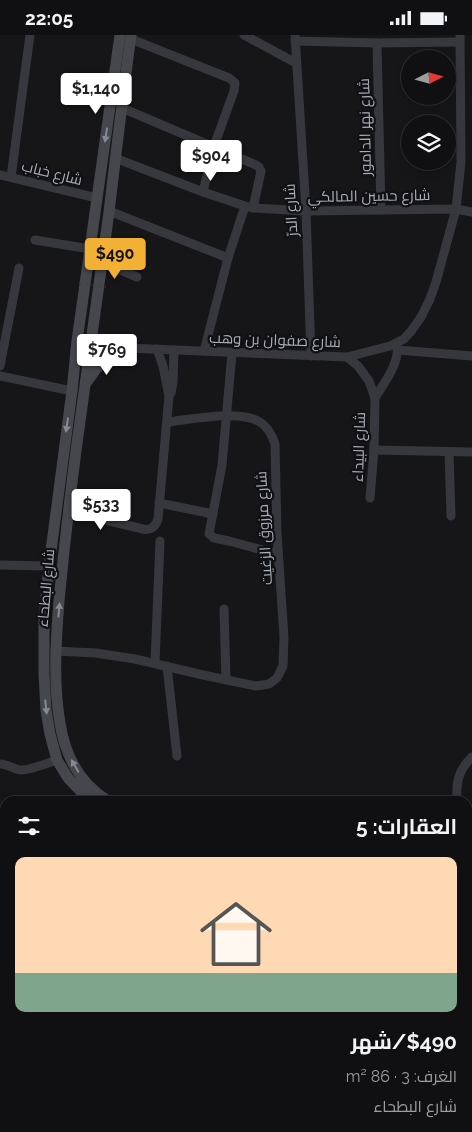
<!DOCTYPE html>
<html lang="ar">
<meta charset="utf-8">
<style>
body{margin:0;font-family:Raleway,Cairo,sans-serif;background:#1e1e20;color:#f1f3f6;direction:rtl;height:100vh;display:flex;flex-direction:column;font-size:19px;white-space:nowrap}
*{box-sizing:border-box;margin:0}
p{font-size:16px;color:#9c9d9f}
.icon{flex:none;width:28px;height:28px;fill:none;stroke:currentColor;stroke-width:2;stroke-linecap:round;stroke-linejoin:round}
.map{position:relative;flex:1;overflow:hidden;direction:ltr}
.details{position:absolute;left:0px;top:761px;width:472px;height:336px;display:flex;flex-direction:column;background:#101012;border-radius:15px 15px 0 0;box-shadow:0 2px 8px #0003,0 0 0 1px #303032;direction:rtl}
.details>*{flex:none}
.needle{width:32px;rotate:84deg}
.controls{position:absolute;left:401px;top:15px;display:grid;gap:10px}
.controls a{display:grid;place-items:center;width:55px;height:55px;border-radius:50%;background:#101012;box-shadow:0 2px 8px #0003,0 0 0 1px #303032;font-size:25px}
.price{position:absolute;translate:-50% -42px;padding:0 11px;border-radius:5px;background:#fff;color:#222;font-size:16px;line-height:32px;filter:drop-shadow(0 1px 2px #0008)}
.price::after{content:'';position:absolute;left:50%;top:30px;width:15px;height:11px;margin-left:-8px;background:inherit;clip-path:polygon(0 0,100% 0,50% 100%)}
.price.on{background:#f2b134;color:#111}
ul{padding:0;list-style:none}
li{display:grid;align-content:center;gap:10px;height:265px;padding:0 15px}
li+li{border-top:1px solid #303032}
li span{display:grid;place-items:center;height:155px;border-radius:10px;color:#555}
li>.icon{margin-inline-start:auto}
span .icon{width:90px;height:90px;fill:#fffc;stroke-width:1}
li b{font-size:21px}
h2{display:flex;justify-content:space-between;align-items:center;height:60px;padding:0 15px;font-size:21px}
.status{display:flex;justify-content:space-between;align-items:center;height:35px;padding:0 25px;background:#101012;direction:ltr}
.status svg{height:14px;fill:currentColor}
.map>svg:first-child{display:block}
</style>
<div class="status"><b>22:05</b><svg viewBox="0 0 49 12"><path d="M0 12V9h3v3zM5 12V6h3v6zM10 12V3h3v9zM15 12V0h3v12zM26 1h20v11H26zM47 4h2v5h-2z"/></svg></div>
<div class="map">
<svg width="472" height="1097" viewBox="0 0 472 1097">
<rect width="100%" height="100%" fill="#161618"/>
<g fill="none" stroke-linecap="round" stroke-linejoin="round">
<g stroke="#37383d" stroke-width="4.5">
<path d="M468,1076H472"/>
<path d="M348,1097L367,1092"/>
</g>
<g stroke="#37383d" stroke-width="9">
<path d="M244,0L296,28"/>
<path d="M295,0L306,176L311,321"/>
<path d="M131,4L229,43L235,48L234,56L214,111L203,157"/>
<path d="M295,6L377,8L460,7"/>
<path d="M377,8L381,175"/>
<path d="M122,73L256,130L259,132L261,136L253,173"/>
<path d="M115,123L203,157L245,171L253,173L306,176L456,174L472,177"/>
<path d="M0,140L97,163"/>
<path d="M11,142L30,0"/>
<path d="M109,176L228,223"/>
<path d="M35,205L90,214"/>
<path d="M102,227L137,242"/>
<path d="M77,306C90,307 117,306 126,313"/>
<path d="M398,315L472,321"/>
<path d="M75,316L114,317H119L126,313L347,322L390,311L404,304L412,295L421,282L430,264L436,247L456,174L461,127L460,0"/>
<path d="M204,316L228,223L245,171"/>
<path d="M232,318L222,430L209,499L214,503L229,506L266,516L278,518"/>
<path d="M347,322L358,331L369,346L375,363L374,415L370,463"/>
<path d="M0,331L19,233"/>
<path d="M0,341L72,356"/>
<path d="M171,358L173,347L174,315"/>
<path d="M375,363C384,348 400,328 397,310"/>
<path d="M374,415L472,417"/>
<path d="M449,417L451,481"/>
<path d="M159,468L213,479"/>
<path d="M68,476L143,494C151,496 156,491 158,484L169,361L163,331L157,314"/>
<path d="M0,530L49,531"/>
<path d="M224,574L226,645"/>
<path d="M55,616L96,618L135,624L203,640L256,651L269,649L277,643L283,631L284,602L277,499L275,409C272,400 268,392 260,387C239,374 190,385 167,387"/>
<path d="M155,628L160,506"/>
<path d="M167,631L177,721"/>
<path d="M0,729C8,729 13,734 20,735C28,736 48,728 57,725"/>
<path d="M457,766C456,748 458,735 472,722"/>
<path d="M0,780H5"/>
<path d="M468,793L472,796"/>
<path d="M0,834L5,835"/>
<path d="M0,924H5"/>
</g>
<g stroke="#45474d" stroke-width="11">
<path d="M86,348L96,334L114,317"/>
<path d="M90,766L68,743L57,725L50,699L46,675L44,639V585L49,531L72,356L77,306L120,0"/>
<path d="M108,766C80,749 65,720 60,688C53,647 56,606 59,566C64,513 70,461 77,408C87,331 99,254 109,177C116,118 123,59 131,0"/>
<path d="M468,966L472,968"/>
<path d="M468,978L472,980"/>
<path d="M468,987L472,989"/>
<path d="M468,1025L472,1024"/>
<path d="M0,1027L5,1028"/>
<path d="M468,1034L472,1033"/>
</g>
<g stroke="#63666e" stroke-width="15">
<path d="M468,1090H472"/>
<path d="M431,1097L455,1092"/>
</g>
<path stroke="#3d3f44" stroke-width="1" stroke-dasharray="2.5 4" stroke-linecap="butt" d="M79,248L106,252"/>
</g>
<defs><path id="oneway-solid" d="M-6-.8H1V-3.2L6.5 0L1 3.2V.8H-6Z" transform="scale(1.25)"/></defs>
<g fill="#858993">
<use href="#oneway-solid" transform="translate(106 100) rotate(98)"/>
<use href="#oneway-solid" transform="translate(67 390) rotate(98)"/>
<use href="#oneway-solid" transform="translate(59 575) rotate(-85)"/>
<use href="#oneway-solid" transform="translate(46 672) rotate(84)"/>
<use href="#oneway-solid" transform="translate(75 731) rotate(-120)"/>
</g>
<g text-anchor="middle" stroke-width="4.5" stroke-linejoin="round" paint-order="stroke">
<g font-size="15" fill="#a8adb8" stroke="#111113">
<text transform="translate(365 92) rotate(-91)" y="5">شارع نهر الدامور</text>
<text transform="translate(52 138) rotate(14)" y="5">شارع خباب</text>
<text transform="translate(369 161) rotate(-1)" y="5">شارع حسين المالكي</text>
<text transform="translate(291 175) rotate(-93)" y="5">شارع الدرّ</text>
<text transform="translate(275 305) rotate(2)" y="5">شارع صفوان بن وهب</text>
<text transform="translate(359 412) rotate(-88)" y="5">شارع البيداء</text>
<text transform="translate(264 493) rotate(-93)" y="5">شارع مرزوق الزغيت</text>
<text transform="translate(46 553) rotate(-85)" y="5">شارع البطحاء</text>
</g>
</g>
</svg>
<div class="controls">
<a><svg class="needle" viewBox="-14 -14 28 28"><path d="M0-13l5 13h-10z" fill="#e53935"/><path d="M0 13l5-13h-10z" fill="#9c9d9f"/></svg></a>
<a><svg class="icon" aria-label="layers" viewBox="0 0 24 24"><path d="M12 4l9 5-9 5-9-5zM3 14l9 5 9-5"/></svg></a>
</div>
<b class="price" style="left:96px;top:80px">$1,140</b>
<b class="price" style="left:211px;top:147px">$904</b>
<b class="price on" style="left:115px;top:245px">$490</b>
<b class="price" style="left:107px;top:341px">$769</b>
<b class="price" style="left:101px;top:496px">$533</b>
<section class="details">
<h2>العقارات: 5<svg class="icon" aria-label="filters" viewBox="0 0 24 24"><path d="M4 7h16M4 17h16"/><circle cx="9" cy="7" r="2"/><circle cx="15" cy="17" r="2"/></svg></h2>
<ul>
<li><span style="background:linear-gradient(#ffd9b3 75%,#7fa58c 0)"><svg class="icon" aria-label="home" viewBox="0 0 24 24"><path d="M3 11l9-7 9 7M6 9v11h12V9"/></svg></span><div><b>$490/شهر</b><p>الغرف: 3 · 86 m²</p><p>شارع البطحاء</p></div></li>
</ul>
</section>
</div>
